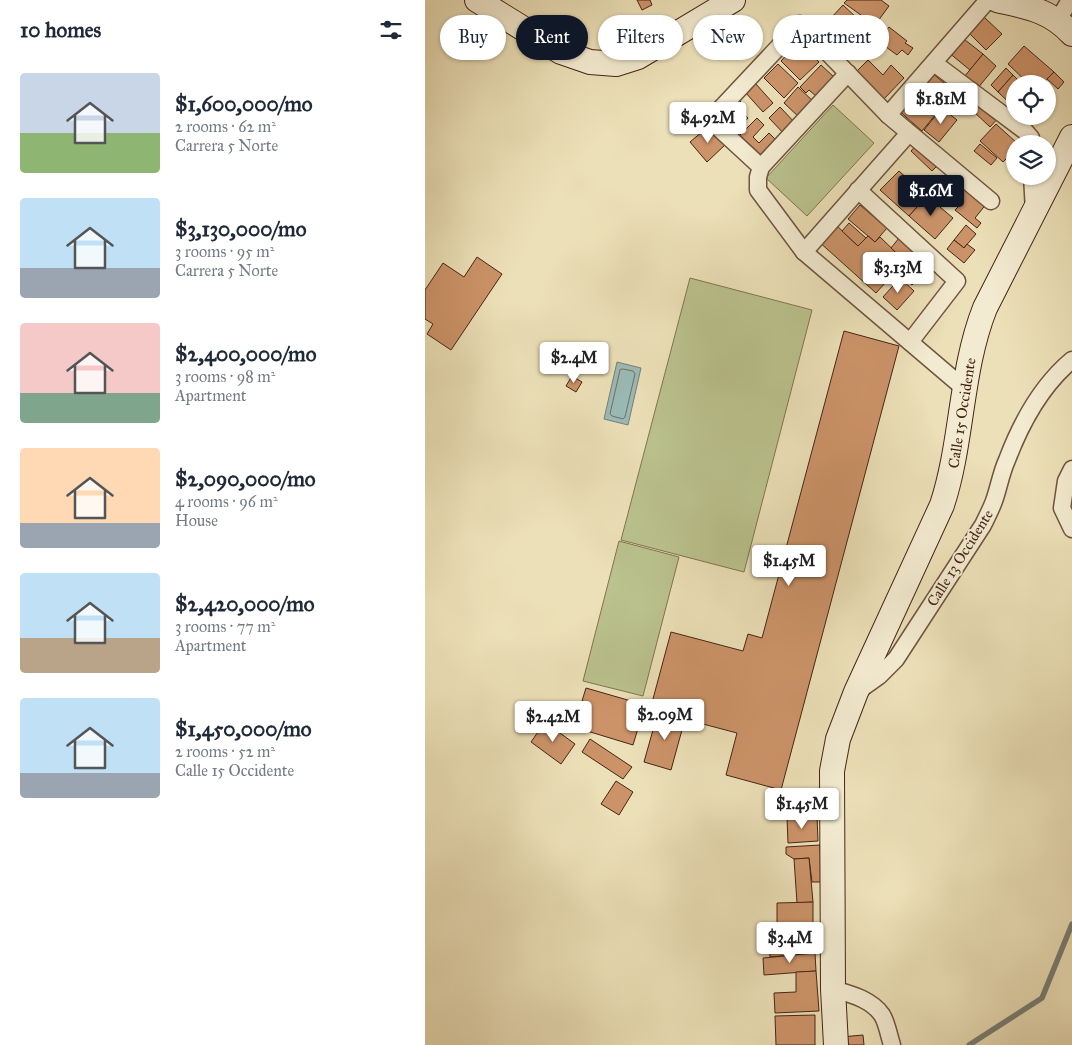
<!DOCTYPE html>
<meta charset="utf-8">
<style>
body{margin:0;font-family:"IM FELL Great Primer",serif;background:#f6f6f7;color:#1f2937;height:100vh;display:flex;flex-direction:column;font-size:19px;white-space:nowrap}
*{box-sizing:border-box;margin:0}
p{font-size:16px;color:#747a83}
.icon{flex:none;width:28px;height:28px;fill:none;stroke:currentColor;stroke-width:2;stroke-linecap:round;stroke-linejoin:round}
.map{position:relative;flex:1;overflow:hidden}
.panel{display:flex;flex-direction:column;background:#fff;width:425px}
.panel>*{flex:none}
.guide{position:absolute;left:15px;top:15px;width:475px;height:45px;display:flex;gap:10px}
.fabs{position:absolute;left:581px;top:75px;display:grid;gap:10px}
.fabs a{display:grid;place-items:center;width:50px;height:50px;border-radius:50%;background:#fff;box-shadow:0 1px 4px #0004;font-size:25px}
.price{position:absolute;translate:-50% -42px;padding:0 11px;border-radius:5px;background:#fff;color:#222;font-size:16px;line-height:32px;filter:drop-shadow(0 1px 2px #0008)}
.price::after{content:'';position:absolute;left:50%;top:30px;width:15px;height:11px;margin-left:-8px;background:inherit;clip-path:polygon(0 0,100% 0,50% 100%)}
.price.selected{background:#111827;color:#fff}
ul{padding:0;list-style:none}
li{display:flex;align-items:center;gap:15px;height:125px;padding:0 20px}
li span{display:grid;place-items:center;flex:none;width:140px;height:100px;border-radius:5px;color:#555}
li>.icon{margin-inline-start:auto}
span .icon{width:60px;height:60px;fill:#fffc;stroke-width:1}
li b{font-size:21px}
h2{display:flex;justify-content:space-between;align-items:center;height:60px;padding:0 20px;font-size:21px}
.chip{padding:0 18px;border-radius:22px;background:#fff;box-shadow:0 1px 4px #0004;font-size:18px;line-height:45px}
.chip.selected{background:#111827;color:#fff}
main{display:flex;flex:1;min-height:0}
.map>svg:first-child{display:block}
</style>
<main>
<section class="panel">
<h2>10 homes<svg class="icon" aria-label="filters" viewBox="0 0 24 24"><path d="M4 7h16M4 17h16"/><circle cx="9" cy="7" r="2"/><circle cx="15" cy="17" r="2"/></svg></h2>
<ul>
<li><span style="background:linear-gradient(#c9d6e8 60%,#8fb573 0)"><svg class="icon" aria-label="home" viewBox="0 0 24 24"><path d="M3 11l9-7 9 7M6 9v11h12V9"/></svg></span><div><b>$1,600,000/mo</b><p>2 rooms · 62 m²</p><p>Carrera 5 Norte</p></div></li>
<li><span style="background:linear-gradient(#bfe0f5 70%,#9aa5b1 0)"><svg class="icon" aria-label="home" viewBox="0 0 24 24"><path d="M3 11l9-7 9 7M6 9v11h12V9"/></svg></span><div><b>$3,130,000/mo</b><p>3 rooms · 95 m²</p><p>Carrera 5 Norte</p></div></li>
<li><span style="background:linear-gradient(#f6c9c9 70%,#7fa58c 0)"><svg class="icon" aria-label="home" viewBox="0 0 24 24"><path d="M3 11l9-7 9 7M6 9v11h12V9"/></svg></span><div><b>$2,400,000/mo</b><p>3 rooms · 98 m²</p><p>Apartment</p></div></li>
<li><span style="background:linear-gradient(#ffd9b3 75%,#9aa5b1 0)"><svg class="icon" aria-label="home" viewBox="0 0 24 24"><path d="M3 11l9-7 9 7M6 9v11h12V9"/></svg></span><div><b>$2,090,000/mo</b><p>4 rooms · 96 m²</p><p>House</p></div></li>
<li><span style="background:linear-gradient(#bfe0f5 65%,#b9a48a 0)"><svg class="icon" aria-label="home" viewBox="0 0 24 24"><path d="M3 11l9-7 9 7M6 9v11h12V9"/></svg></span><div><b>$2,420,000/mo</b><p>3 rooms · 77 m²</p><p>Apartment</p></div></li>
<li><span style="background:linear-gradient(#bfe0f5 75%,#9aa5b1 0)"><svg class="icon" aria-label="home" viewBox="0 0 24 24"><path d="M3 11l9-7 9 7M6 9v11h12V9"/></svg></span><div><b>$1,450,000/mo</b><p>2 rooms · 52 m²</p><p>Calle 15 Occidente</p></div></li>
</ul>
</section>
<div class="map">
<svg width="647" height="1045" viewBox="0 0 647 1045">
<rect width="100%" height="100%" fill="#ece0b8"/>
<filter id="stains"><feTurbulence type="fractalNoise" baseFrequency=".004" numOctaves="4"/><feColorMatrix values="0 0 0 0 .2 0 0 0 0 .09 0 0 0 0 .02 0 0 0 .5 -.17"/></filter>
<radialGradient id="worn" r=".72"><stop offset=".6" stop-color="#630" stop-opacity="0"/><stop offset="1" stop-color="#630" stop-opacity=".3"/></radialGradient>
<g fill="#bac28d" stroke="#807451">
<path d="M408,105L449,143L382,216L341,178Z"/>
<path d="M265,278L387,310L319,572L196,540Z"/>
<path d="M194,541L254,557L218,696L158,681Z"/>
</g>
<path fill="#9bbbb7" stroke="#797f76" d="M192,362L216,368L203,425L179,419Z"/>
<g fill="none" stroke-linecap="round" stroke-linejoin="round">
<path stroke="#707066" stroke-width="1" d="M198,369L208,371L210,374L200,417L198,419L187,416L185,414L195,370Z"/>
<path stroke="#797f76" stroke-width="5.5" d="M544,1045L617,998L647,924"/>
</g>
<g fill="#cc9369" stroke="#452515">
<path d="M212,0H225L227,5L217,10Z"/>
<path d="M422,0H456L464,6L450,25L419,3Z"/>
<path d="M418,5L446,31L421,57L394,31Z"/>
<path d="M559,17L577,34L561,50L544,33Z"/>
<path d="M464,27L482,41L480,43L488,48L483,55L477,50L472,55L453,41Z"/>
<path d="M535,36L558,54L545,70L523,52Z"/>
<path d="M599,46L629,72L618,84H604L583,64Z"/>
<path d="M368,48L374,54L379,48L394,62L375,80L356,61Z"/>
<path d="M558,54L571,66L552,89L539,77Z"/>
<path d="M443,60L458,75L466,65L479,78L457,101L429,74Z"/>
<path d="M353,64L373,83L359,98L339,78Z"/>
<path d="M396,65L409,77L391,96L384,90L381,93L375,87Z"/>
<path d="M581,68L588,75L573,92L566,85Z"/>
<path d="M506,72L526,89L514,103L494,86Z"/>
<path d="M629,72L639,82L633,89L622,79Z"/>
<path d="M588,75L597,84H590V108L573,92Z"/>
<path d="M330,83L348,103L338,112L320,92Z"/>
<path d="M531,83L544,94L527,114L514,103Z"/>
<path d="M491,86L516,108L497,131L472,109Z"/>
<path d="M373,87L390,103L376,119L359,103Z"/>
<path d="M312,98L319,105L314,109L323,118L312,130L296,113Z"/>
<path d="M556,101L574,117L565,127L548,111Z"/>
<path d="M355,107L372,125L361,136L344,118Z"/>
<path d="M517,108L532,120L514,142L499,130Z"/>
<path d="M332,118L339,125L328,137L334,143L344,133L352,141L334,160L312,138Z"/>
<path d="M571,124L593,144H590V150L578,162L555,141Z"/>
<path d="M284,126L300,145L282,162L265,142Z"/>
<path d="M494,142L516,162L507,171L486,151Z"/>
<path d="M555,144L572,158L566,165L549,151Z"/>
<path d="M474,171L502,196L484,216L455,190Z"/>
<path d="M527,174L541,185L535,193L521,181Z"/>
<path d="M541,185L562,203L550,218L556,223L552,228L530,210L533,207L520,196L528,187L535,193Z"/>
<path d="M502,196L528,218L510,239L484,216Z"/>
<path d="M435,205L462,228L450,242L423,219Z"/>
<path d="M408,222L433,246L443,236L450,242L455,237L480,261L451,293L392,240Z"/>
<path d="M424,223L441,238L433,246L417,231Z"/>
<path d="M541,225L551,234L539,248L529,240Z"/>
<path d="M474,238L488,251L480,261L466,248Z"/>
<path d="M529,240L539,248L542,244L550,250L539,263L522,249Z"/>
<path d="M488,251L506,263L487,285L471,271Z"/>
<path d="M52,257L77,274L26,350L2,334L8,324L0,319V290L18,263L39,277Z"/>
<path d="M475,278L489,291L472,310L458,297Z"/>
<path d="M419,331L474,346L356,790L301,775L312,733L225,710L246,632L318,651L323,634L337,638Z"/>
<path d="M147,376L157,382L151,392L141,386Z"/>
<path d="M161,688L220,705L208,745L149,727Z"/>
<path d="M233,712L260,719L246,770L219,762Z"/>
<path d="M120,722L150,744L136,764L106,742Z"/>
<path d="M165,739L207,767L198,779L157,752Z"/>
<path d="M191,781L208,792L194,815L176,804Z"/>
<path d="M392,816L393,841L363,843L362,818Z"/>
<path d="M395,845L397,882H387L384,858L369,859L361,854V847Z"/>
<path d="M384,858L388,902L372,903L369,859Z"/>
<path d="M388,902V925L352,926V903Z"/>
<path d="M388,925V938L358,940L357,933H353L352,926Z"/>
<path d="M388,938L390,953L345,957L344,942Z"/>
<path d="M390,953L391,971L339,975L338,958Z"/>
<path d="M391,971L394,1011L350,1013L349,993L371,992V972Z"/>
<path d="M390,1015V1045H351L350,1016Z"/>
<path d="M438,1035L439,1045H417L416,1037Z"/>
</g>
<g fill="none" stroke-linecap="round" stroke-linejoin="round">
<g stroke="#6f543e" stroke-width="19">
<g id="street">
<path d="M633,20L645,0"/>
<path d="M509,63L600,131L606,138L607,144"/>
<path d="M423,73L336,167L333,177V190L379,252L540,389"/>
<path d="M463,115L563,0"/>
<path d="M336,167L285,120L375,24L463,115L566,201"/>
<path d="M607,176L609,211"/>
<path d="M433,190L532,281L485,342"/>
<path d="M379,252L484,133"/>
<path d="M647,469L641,481L637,508L647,529"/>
<path d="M433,691L454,676L471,659L558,525C562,517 566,509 569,501C574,487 576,473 582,460C596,423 617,385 647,360"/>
<path d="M408,989C425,994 446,999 457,1015C462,1023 464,1036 467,1045"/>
</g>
</g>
<g stroke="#452515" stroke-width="26">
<g id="secondary">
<path d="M52,0L136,52L165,62L191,64L213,57L308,0"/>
<path d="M572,0C602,7 625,10 647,34"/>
<path d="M411,1045L408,989L407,771L413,739L431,692L517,505C538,441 535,371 560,308L647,137"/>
</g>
</g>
<use href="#street" stroke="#f3ebd1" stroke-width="16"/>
<use href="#secondary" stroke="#f3ebd1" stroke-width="24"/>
</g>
<g text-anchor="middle" stroke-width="4" stroke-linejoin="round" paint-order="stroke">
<g font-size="15" fill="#452515" stroke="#f3ebd1">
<text transform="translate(537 413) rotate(-81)" y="5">Calle 15 Occidente</text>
<text transform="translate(535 558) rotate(-58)" y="5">Calle 13 Occidente</text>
</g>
</g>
<rect width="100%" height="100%" filter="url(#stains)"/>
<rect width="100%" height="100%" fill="url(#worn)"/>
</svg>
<div class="fabs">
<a><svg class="icon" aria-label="locate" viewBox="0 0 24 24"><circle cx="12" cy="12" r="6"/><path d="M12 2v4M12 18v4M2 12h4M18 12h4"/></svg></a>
<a><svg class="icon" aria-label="layers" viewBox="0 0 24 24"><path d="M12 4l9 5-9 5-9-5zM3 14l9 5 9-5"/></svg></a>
</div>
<b class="price" style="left:516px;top:125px">$1.81M</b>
<b class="price" style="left:283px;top:144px">$4.92M</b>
<b class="price selected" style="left:506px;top:217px">$1.6M</b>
<b class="price" style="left:473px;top:294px">$3.13M</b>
<b class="price" style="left:149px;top:384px">$2.4M</b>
<b class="price" style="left:364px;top:587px">$1.45M</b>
<b class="price" style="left:240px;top:741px">$2.09M</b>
<b class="price" style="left:128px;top:743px">$2.42M</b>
<b class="price" style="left:377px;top:830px">$1.45M</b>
<b class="price" style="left:365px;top:964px">$3.4M</b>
<div class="guide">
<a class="chip">Buy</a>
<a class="chip selected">Rent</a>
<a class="chip">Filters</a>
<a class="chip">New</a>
<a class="chip">Apartment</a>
</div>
</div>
</main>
